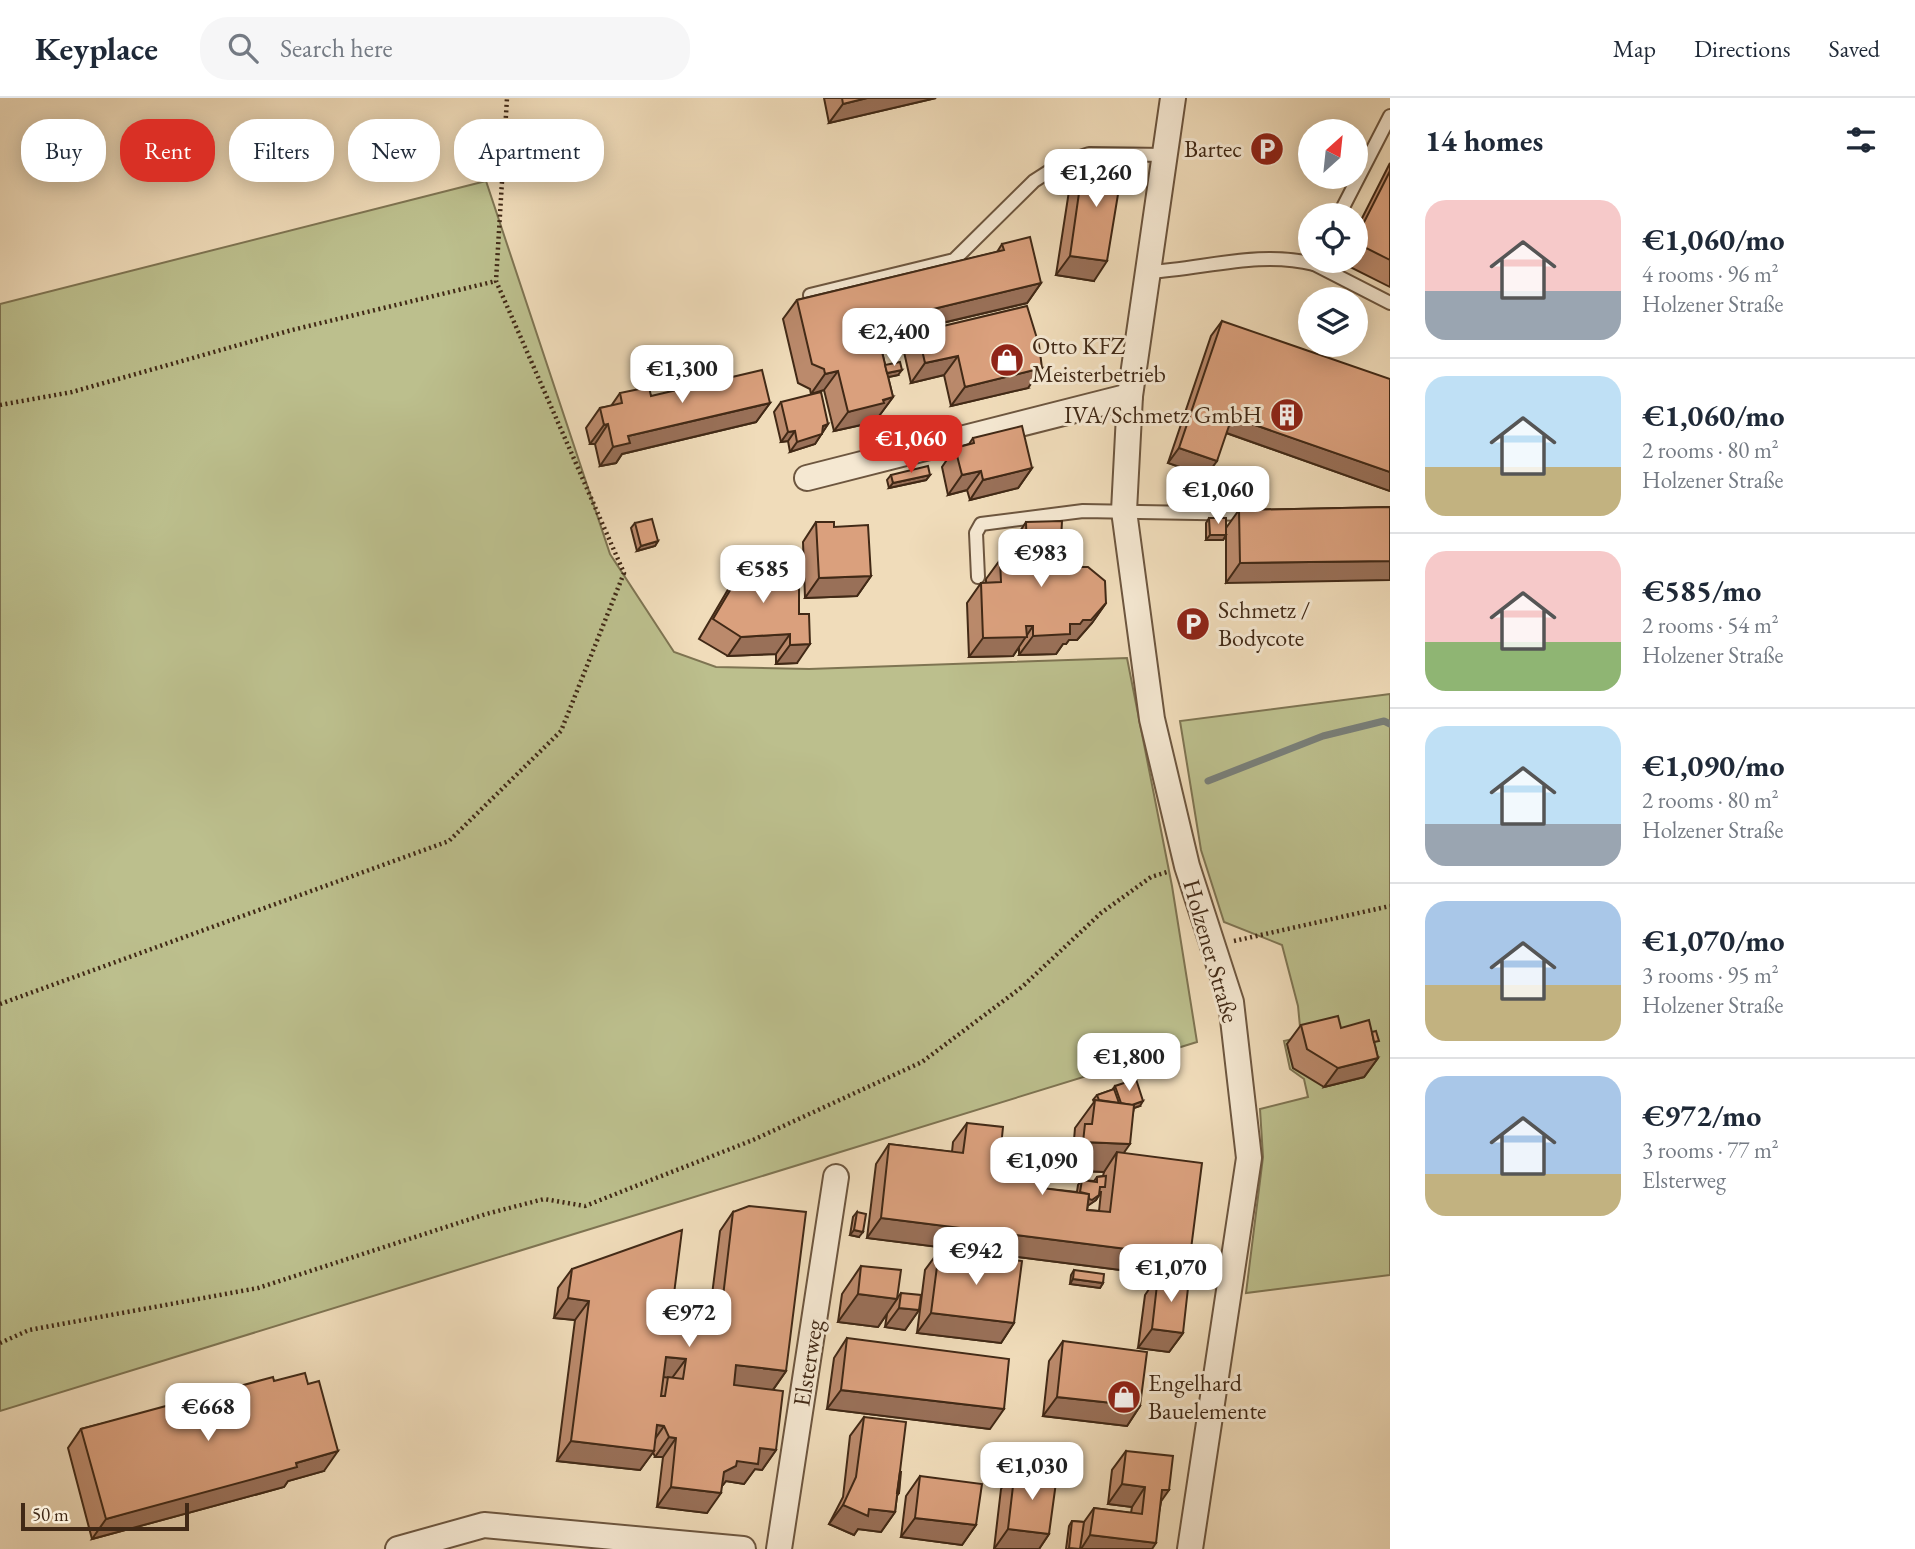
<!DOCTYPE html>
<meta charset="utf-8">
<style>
body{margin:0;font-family:"EB Garamond",serif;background:#f6f6f7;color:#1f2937;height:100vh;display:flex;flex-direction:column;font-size:26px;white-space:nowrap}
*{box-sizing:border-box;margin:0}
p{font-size:23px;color:#747a83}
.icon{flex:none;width:38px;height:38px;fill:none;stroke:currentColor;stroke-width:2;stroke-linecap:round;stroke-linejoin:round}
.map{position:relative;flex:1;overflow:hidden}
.panel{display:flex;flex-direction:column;background:#fff;width:525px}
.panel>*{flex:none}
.hud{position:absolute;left:21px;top:21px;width:665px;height:63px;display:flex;gap:14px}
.needle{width:46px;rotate:27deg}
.fabs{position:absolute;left:1298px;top:21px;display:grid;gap:14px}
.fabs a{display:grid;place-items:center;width:70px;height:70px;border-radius:50%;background:#fff;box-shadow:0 4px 18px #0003;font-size:35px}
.scale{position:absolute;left:21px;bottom:18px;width:168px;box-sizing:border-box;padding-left:7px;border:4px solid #412916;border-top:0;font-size:19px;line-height:24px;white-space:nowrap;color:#412916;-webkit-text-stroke:5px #f5e8d2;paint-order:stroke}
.price{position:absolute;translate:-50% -60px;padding:0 16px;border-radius:14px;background:#fff;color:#222;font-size:23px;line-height:46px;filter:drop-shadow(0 2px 4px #0008)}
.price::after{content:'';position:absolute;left:50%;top:42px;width:21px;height:16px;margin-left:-10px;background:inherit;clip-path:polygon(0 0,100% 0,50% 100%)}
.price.selected{background:#d93025;color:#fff}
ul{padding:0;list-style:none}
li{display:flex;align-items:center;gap:21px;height:175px;padding:0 35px}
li+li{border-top:2px solid #e0e1e3}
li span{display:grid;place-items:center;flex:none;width:196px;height:140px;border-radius:21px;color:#555}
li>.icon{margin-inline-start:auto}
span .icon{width:84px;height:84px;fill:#fffc;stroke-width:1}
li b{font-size:30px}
h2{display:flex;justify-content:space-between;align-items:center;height:84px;padding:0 35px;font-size:30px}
.pill{padding:0 24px;border-radius:28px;background:#fff;box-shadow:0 4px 18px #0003;font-size:24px;line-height:63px}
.pill.selected{background:#d93025;color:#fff}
header{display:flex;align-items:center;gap:42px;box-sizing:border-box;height:98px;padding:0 35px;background:#fff;border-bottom:2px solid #e0e1e3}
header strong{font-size:33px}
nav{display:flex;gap:38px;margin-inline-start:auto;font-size:24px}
.search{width:490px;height:63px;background:#f6f6f7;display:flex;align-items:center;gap:18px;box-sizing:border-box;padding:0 24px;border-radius:28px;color:#747a83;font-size:26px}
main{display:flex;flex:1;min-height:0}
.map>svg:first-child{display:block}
</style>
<header>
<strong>Keyplace</strong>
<div class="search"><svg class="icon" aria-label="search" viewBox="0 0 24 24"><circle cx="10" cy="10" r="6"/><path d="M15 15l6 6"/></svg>Search here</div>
<nav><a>Map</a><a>Directions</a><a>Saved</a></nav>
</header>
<main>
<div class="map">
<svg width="1390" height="1451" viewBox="0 0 1390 1451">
<rect width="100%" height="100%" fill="#f0dcba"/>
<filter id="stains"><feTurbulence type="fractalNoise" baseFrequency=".00286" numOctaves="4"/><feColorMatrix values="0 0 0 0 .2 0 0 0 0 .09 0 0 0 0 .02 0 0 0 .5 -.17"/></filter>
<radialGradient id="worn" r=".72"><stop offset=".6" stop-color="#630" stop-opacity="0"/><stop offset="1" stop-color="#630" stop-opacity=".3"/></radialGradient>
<g fill="#bcbf8d" stroke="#7e7452" stroke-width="2">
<path d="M486,83L610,456L674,554L716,569L809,571L1127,560L1172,788L1197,944L0,1313V206Z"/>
<path d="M1390,596V1177L1246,1195L1263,1059L1260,1011L1308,999L1304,981L1290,971L1284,943L1301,939L1298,908L1282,847L1224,824L1201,752L1180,623Z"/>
</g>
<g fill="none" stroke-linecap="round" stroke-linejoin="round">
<path stroke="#797f79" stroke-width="7" d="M1208,683L1323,638L1384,623L1390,626"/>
<g stroke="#6d563f" stroke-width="16">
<g id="service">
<path d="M1339,117L1390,18"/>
<path d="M1316,163L1314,166L1390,205"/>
<path d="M1148,174C1204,171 1259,152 1314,166"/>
<path d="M810,197L954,162L1034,83L1062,65L1089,56L1166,57"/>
<path d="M978,479L976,435L981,426L1083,413L1253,416"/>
</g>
</g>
<g stroke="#6d563f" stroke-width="28">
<g id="minor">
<path d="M1173,0L1130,298L1124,413L1152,621L1187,768L1231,904L1249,1060L1190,1451"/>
<path d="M807,380L1130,298"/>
<path d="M398,1451L484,1427L743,1451"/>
<path d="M779,1451L836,1079"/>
</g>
</g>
<g stroke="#412916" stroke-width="4.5" stroke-dasharray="2 3.5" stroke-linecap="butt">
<path d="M0,307L72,294L292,232L496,183"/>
<path d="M1234,843L1390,808"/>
<path d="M0,906L449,743L561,633L624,475L496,183L507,0"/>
<path d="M0,1245L29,1232L258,1190L486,1116L544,1101L585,1108L753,1042L922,964L1022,889L1101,815L1151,779L1167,774"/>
</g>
<use href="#service" stroke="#f5e8d2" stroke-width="12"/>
<use href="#minor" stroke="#f5e8d2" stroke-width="24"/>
</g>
<g fill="#bb8a6c" stroke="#412916" stroke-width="2" fill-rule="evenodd">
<path d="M824,0H936L829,25Z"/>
<path d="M1084,60L1094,183L1056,177L1071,80Z"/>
<path d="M1390,65V189L1340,164L1341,163H1356V132Z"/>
<path d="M1002,146L1041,185L1027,205L879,240L885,267L898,277L888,279L893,299L879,318L874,320L870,325L834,333L824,292L811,296L810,291L798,285L783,221L797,202L997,154Z"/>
<path d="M1222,223L1390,393L1226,335L1206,378L1168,365L1211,238Z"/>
<path d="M918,234L1028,290L951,308L944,277L911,285L904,254Z"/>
<path d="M620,295L651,298L770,305L756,324L622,356L616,365L600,368L595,346H590L586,330L600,310L611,308Z"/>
<path d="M781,304L828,326L815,346L790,354L788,343L781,344L774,314Z"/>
<path d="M973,340L1032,370L1018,390L970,402L967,392L948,397L942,369L955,350L969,346Z"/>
<path d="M891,377H930L926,382L889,390L887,382Z"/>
<path d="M1390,409L1226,485V438L1223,442H1206V425L1209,420L1226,430L1239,412Z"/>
<path d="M816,424L834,429L871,478L857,498L805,500L803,444Z"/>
<path d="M1026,424L1061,443L1074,469L1106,505L1092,525L1077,542H1069L1066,546H1063L1056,556L1019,557V549L1013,558L969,559L967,505L981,485H986V481L1000,462L1013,461V444Z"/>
<path d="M635,425L658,443L655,448L637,453L631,430Z"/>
<path d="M754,452L783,491L797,565L776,566V556L728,558L699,541L740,471Z"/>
<path d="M1301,927L1341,930L1375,948L1378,960L1364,979L1324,989L1293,970L1287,946Z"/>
<path d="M1115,988L1140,1008L1134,1010L1124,1055L1190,1159L1176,1179L867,1140L876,1066L889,1046L952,1054L953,1044L967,1025L1000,1059L1041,1090L1077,1094L1078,1087L1082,1082L1094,1083L1097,1079L1103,1078L1104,1074L1063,1072L1065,1055L1074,1042L1075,1030L1094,1004L1093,1002L1097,997L1112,992ZM1100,1094H1101L1099,1113L1087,1112L1088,1107L1096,1102L1099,1097Z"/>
<path d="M733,1114L786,1273L773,1292L776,1352L762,1372L755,1371L744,1386L726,1383L722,1388L707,1415L657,1409L663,1359H655L653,1354L640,1372L557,1363L575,1222L554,1220L558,1190L572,1171L673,1204L682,1212H686L693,1203L711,1205L720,1133Z"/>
<path d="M857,1114L859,1139L850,1137L853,1119Z"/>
<path d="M939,1153L1014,1225L1001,1245L917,1235L925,1172Z"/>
<path d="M861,1168L898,1199L901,1195L919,1212L905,1232L885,1229L887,1216L878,1229L838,1224L842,1196Z"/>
<path d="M1074,1172L1103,1185L1100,1190L1070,1186L1071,1177Z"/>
<path d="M1158,1178L1183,1235L1169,1254L1138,1250L1145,1197Z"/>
<path d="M847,1240L990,1331L827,1311L834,1260Z"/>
<path d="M1063,1243L1140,1308L1127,1328L1043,1318L1049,1263Z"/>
<path d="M274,1283L324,1373L288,1383L284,1389L92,1441L68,1350L81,1331Z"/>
<path d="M864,1319L900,1374L899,1395L897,1398L895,1414L881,1434L858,1431L854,1437L829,1426L843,1399L850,1338Z"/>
<path d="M1126,1353L1161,1404L1152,1451H1066L1069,1428L1072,1423L1084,1424L1094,1410L1131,1415L1132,1409L1108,1406L1112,1372Z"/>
<path d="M1015,1371L1049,1436L1039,1451H994L1001,1391Z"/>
<path d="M920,1378L976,1427L962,1447L901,1439L906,1398Z"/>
</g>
<g fill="#997058" stroke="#412916" stroke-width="2">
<path d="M867,0H936L829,25L843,6Z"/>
<path d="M1070,158L1107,163L1094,183L1056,177Z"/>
<path d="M1041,185L1027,205L861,244L875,225Z"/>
<path d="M958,258L944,277L911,285L925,265Z"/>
<path d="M1042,270L1028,290L951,308L965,289Z"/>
<path d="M902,272L898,277L875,282L878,277Z"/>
<path d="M838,273L824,292L811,296L825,276Z"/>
<path d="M893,299L879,318L874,320L870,325L834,333L848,314Z"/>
<path d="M770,305L756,324L622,356L616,365L600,368L613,349L628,338Z"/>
<path d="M1232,319L1390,374V393L1221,333Z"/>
<path d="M608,326L595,346H590L604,327Z"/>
<path d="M828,326L815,346L790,354L797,344L823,328Z"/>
<path d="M795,333L788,343L781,344L788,334Z"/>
<path d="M1179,350L1217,363L1206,378L1168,365Z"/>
<path d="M1032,370L1018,390L970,402L983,382Z"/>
<path d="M981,373L967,392L948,397L962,377Z"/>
<path d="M930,377L926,382L889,390L893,385Z"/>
<path d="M1210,437H1226L1223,442H1206Z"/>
<path d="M658,443L655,448L637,453L641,448Z"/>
<path d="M1390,463V482L1226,485L1240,465Z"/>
<path d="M871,478L857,498L805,500L819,480Z"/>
<path d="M1106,505L1092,525L1077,542H1069L1066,546H1063L1056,556L1019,557L1033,538L1083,522Z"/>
<path d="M1026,528H1033L1013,558L969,559L983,540Z"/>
<path d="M790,536L776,556L728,558L741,539Z"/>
<path d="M810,546L797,565L776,566L790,547Z"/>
<path d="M1378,960L1364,979L1324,989L1338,970Z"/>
<path d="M1143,1003L1140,1008L1119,1015L1122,1010Z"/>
<path d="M1083,1044L1130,1046L1116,1066L1117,1054L1104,1074L1063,1072Z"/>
<path d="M1099,1097L1096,1102L1089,1107L1076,1105Z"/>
<path d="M881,1120L1190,1159L1176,1179L867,1140Z"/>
<path d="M854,1132L863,1134L859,1139L850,1137Z"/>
<path d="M1073,1181L1103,1185L1100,1190L1070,1186Z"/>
<path d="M858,1196L897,1201L878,1229L838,1224Z"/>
<path d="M568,1200L589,1203L575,1222L554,1220Z"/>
<path d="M899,1210L919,1212L905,1232L885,1229Z"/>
<path d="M931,1215L1014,1225L1001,1245L917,1235Z"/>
<path d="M1152,1231L1183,1235L1169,1254L1138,1250Z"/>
<path d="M666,1259L686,1261L672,1280L652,1278Z"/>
<path d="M736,1267L786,1273L772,1293L722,1287Z"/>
<path d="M841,1292L1004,1311L990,1331L827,1311Z"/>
<path d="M1057,1299L1140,1308L1127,1328L1043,1318Z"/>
<path d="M657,1327L664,1328L650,1348Z"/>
<path d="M669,1339L676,1340L663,1359H655Z"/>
<path d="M571,1343L654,1353L640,1372L557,1363Z"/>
<path d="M760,1350L776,1352L762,1372L755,1371L744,1386L726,1383L723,1387L710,1393L724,1374L737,1363Z"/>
<path d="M338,1353L324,1373L288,1383L284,1389L92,1441L106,1421L296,1365Z"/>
<path d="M1122,1386L1145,1389L1132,1409L1108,1406Z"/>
<path d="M671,1389L721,1395L707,1415L657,1409Z"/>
<path d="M1162,1392H1169L1155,1412Z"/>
<path d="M843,1407L869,1411L895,1414L881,1434L858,1431L854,1437L829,1426Z"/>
<path d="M915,1420L976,1427L962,1447L901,1439Z"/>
<path d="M1008,1431L1049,1436L1039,1451H994Z"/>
<path d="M1090,1437L1156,1445L1152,1451H1081Z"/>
</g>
<g fill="#daa07d" stroke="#412916" stroke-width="2" fill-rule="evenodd">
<path d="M842,0H867L843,6Z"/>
<path d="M1084,60L1123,66L1107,163L1070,158Z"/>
<path d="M1390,73V162L1356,145V140Z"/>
<path d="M1030,139L1041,185L875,225L893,299L883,302L884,305L848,314L838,273L825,276L824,271L812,266L797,202L1004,152L1002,146Z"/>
<path d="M1027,208L1039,247L1042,270L965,289L958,258L925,265L918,234Z"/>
<path d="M1222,223L1390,281V374L1232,319L1217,363L1179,350Z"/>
<path d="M900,264L902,272L887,275L885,267Z"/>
<path d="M762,272L770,305L628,338L630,345L613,349L608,326L604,327L600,310L622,305L620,295L649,289L651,298Z"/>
<path d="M821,294L828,326L823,328L822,336L797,344L795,333L788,334L781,304Z"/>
<path d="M1022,328L1032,370L983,382L981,373L962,377L955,350L974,345L973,340Z"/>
<path d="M928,368L930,377L893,385L891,377Z"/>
<path d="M1390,409V463L1240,465L1239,412Z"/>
<path d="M1209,420H1226V437H1210Z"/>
<path d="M652,421L658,443L641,448L635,425Z"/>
<path d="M1062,423L1061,443L1074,456V469H1088L1105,483L1106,505L1091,522H1083L1080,526H1070V536L1033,538V528H1026L1027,539L983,540L981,485L1001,484L1000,462L1027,461L1026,424Z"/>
<path d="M816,424H834V429L868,427L871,478L819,480Z"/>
<path d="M754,452L772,463L780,476V491L799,490V516H809L810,546L790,547V536L741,539L713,521Z"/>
<path d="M1338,918L1341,930L1369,922L1378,960L1338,970L1307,951L1301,927Z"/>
<path d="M1376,933L1379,943L1374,944L1372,934Z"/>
<path d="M1136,981L1143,1003L1132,1007L1121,1005L1115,988Z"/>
<path d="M1114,991L1119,1005L1099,1002L1097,997Z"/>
<path d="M1095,1002L1134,1007L1130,1046L1083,1044L1085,1026H1092Z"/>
<path d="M967,1025L1003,1029L1000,1059L1045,1064L1041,1090L1089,1096L1087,1112L1110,1114L1117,1054L1202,1065L1190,1159L881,1120L889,1046L963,1055Z"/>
<path d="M1106,1078L1105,1089H1100L1099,1097L1092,1102L1089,1101V1096L1080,1094L1082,1082L1097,1084V1079Z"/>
<path d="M749,1108L806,1114L786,1273L736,1267L734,1287L783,1293L776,1352L760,1350L758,1366L737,1363L736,1368L724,1374L721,1395L671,1389L676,1340L669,1339L664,1328L657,1327L654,1353L571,1343L589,1203L568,1200L572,1171L682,1132L673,1204L683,1205L682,1212L692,1213L693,1203L722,1207L733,1114ZM666,1259L686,1261L683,1281L668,1279L665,1298H661Z"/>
<path d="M857,1114L866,1116L863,1134L854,1132Z"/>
<path d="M939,1153L1022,1163L1014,1225L931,1215Z"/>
<path d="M861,1168L901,1172L897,1201L858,1196Z"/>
<path d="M1074,1172L1104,1176L1103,1185L1073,1181Z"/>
<path d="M1158,1178L1189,1181L1183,1235L1152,1231Z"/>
<path d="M901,1195L921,1197L919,1212L899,1210Z"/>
<path d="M847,1240L1009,1261L1004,1311L841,1292Z"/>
<path d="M1063,1243L1147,1254L1140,1308L1057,1299Z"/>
<path d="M305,1275L308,1286L319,1283L338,1353L296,1365L297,1369L106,1421L81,1331L273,1279L274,1283Z"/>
<path d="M864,1319L906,1324L895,1414L869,1411L868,1418L843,1407L856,1379Z"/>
<path d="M1126,1353L1173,1358L1169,1392H1162L1156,1445L1090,1437L1094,1410L1142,1416L1145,1389L1122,1386Z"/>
<path d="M1015,1371L1057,1377L1049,1436L1008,1431Z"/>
<path d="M900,1374H901L899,1395H897Z"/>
<path d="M920,1378L982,1386L976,1427L915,1420Z"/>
<path d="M1072,1423L1084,1424L1080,1451L1069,1450Z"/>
</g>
<defs>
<g id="parking-disc" transform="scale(1.75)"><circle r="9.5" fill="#8f2418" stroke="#f5e8d2"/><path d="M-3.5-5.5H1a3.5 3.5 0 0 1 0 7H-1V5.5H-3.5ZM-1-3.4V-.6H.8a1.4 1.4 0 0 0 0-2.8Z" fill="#fff"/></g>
<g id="shop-disc" transform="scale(1.75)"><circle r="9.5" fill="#8f2418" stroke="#f5e8d2"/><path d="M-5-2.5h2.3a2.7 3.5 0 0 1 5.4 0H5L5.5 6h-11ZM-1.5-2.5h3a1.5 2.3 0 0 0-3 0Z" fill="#fff"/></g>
<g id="building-disc" transform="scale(1.75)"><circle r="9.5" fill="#8f2418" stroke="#f5e8d2"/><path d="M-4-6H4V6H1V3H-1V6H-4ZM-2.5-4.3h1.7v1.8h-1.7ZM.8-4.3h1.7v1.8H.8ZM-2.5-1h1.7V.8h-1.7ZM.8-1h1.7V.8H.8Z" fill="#fff"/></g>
</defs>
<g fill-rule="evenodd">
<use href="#parking-disc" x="1267" y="51"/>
<use href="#shop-disc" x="1007" y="262"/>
<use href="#building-disc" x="1287" y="317"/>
<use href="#parking-disc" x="1193" y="526"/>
<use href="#shop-disc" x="1124" y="1299"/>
</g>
<g text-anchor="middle" stroke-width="6" stroke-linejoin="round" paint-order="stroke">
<g font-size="24" fill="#412916" stroke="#f5e8d2" text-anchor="start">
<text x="1242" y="59" text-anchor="end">Bartec</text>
<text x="1032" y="256">Otto KFZ<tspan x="1032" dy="28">Meisterbetrieb</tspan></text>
<text x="1262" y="325" text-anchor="end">IVA/Schmetz GmbH</text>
<text x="1218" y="520">Schmetz /<tspan x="1218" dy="28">Bodycote</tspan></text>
<text x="1148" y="1293">Engelhard<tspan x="1148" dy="28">Bauelemente</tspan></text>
</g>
<g font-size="24" fill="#412916" stroke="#f5e8d2">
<text transform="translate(1211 853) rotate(74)" y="8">Holzener Straße</text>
<text transform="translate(808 1265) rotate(-81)" y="8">Elsterweg</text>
</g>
</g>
<rect width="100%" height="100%" filter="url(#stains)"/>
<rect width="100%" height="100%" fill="url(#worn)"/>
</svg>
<div class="fabs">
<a><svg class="needle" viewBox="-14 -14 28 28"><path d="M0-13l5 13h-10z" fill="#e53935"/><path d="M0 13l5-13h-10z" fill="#747a83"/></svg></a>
<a><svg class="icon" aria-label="locate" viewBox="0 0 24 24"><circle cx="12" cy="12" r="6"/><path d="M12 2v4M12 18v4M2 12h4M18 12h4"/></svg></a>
<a><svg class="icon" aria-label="layers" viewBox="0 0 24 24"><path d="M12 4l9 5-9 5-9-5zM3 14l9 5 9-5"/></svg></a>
</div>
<div class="scale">50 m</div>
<b class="price" style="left:1096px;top:111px">€1,260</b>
<b class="price" style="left:894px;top:270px">€2,400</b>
<b class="price" style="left:682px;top:307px">€1,300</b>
<b class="price selected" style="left:911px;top:377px">€1,060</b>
<b class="price" style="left:1218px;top:428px">€1,060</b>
<b class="price" style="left:1041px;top:491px">€983</b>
<b class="price" style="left:763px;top:507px">€585</b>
<b class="price" style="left:1129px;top:995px">€1,800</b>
<b class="price" style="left:1042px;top:1099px">€1,090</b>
<b class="price" style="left:976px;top:1189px">€942</b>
<b class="price" style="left:1171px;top:1206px">€1,070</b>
<b class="price" style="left:689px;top:1251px">€972</b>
<b class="price" style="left:208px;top:1345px">€668</b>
<b class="price" style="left:1032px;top:1404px">€1,030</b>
<div class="hud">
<a class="pill">Buy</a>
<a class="pill selected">Rent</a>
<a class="pill">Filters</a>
<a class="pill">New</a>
<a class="pill">Apartment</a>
</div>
</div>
<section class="panel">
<h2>14 homes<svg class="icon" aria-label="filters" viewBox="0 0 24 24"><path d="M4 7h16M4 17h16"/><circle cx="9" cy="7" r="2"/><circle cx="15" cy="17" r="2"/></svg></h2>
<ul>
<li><span style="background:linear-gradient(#f6c9c9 65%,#9aa5b1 0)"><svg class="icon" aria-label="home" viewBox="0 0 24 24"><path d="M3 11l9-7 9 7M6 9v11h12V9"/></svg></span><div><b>€1,060/mo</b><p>4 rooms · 96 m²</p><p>Holzener Straße</p></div></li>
<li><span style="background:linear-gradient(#bfe0f5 65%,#c2b280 0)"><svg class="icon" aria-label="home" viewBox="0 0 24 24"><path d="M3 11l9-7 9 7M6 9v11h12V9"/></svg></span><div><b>€1,060/mo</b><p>2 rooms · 80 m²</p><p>Holzener Straße</p></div></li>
<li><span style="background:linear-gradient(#f6c9c9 65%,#8fb573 0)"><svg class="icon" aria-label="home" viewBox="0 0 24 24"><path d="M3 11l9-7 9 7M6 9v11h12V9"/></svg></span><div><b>€585/mo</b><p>2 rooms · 54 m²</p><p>Holzener Straße</p></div></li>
<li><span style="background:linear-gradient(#bfe0f5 70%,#9aa5b1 0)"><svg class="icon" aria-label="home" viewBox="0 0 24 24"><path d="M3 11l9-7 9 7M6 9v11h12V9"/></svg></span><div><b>€1,090/mo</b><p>2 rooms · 80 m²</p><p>Holzener Straße</p></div></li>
<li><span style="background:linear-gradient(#a9c7e8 60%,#c2b280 0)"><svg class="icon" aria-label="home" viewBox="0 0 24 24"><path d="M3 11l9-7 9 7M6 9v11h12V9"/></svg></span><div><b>€1,070/mo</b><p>3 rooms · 95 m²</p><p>Holzener Straße</p></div></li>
<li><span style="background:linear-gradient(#a9c7e8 70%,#c2b280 0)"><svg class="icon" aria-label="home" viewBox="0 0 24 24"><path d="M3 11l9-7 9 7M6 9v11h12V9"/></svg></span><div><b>€972/mo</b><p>3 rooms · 77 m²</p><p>Elsterweg</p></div></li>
</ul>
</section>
</main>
